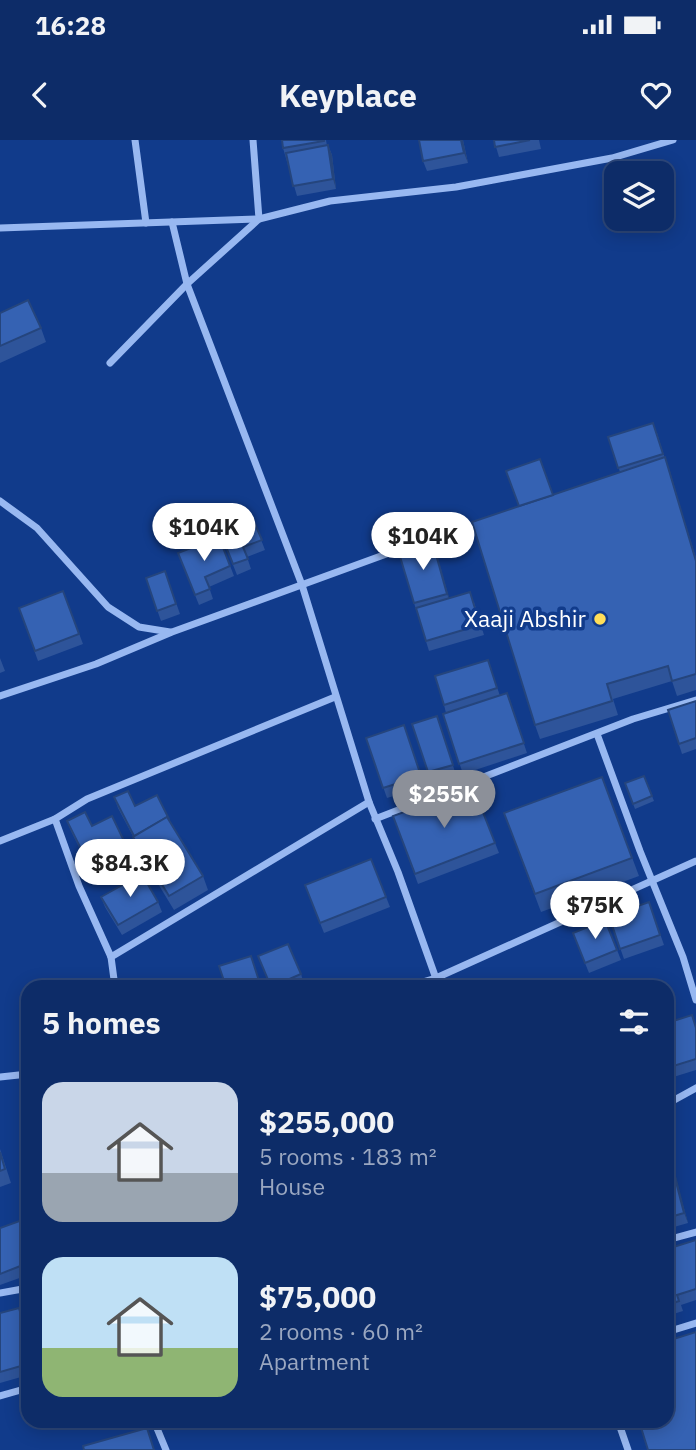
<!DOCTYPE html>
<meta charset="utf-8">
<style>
body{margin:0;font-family:"IBM Plex Sans",sans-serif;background:#1b3871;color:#f1f3f6;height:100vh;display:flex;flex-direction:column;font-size:26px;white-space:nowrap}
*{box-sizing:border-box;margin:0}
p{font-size:23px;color:#9aa7c0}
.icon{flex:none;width:38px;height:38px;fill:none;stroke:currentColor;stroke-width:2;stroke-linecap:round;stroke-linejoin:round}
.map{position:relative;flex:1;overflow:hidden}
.panel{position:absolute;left:21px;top:840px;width:653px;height:448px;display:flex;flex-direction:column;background:#0d2c68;border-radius:21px;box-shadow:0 4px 18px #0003,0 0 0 2px #2d487c}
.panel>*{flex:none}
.tools{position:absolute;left:604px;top:21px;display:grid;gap:14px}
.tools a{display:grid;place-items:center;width:70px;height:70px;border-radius:14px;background:#0d2c68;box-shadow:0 4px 18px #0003,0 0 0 2px #2d487c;font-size:35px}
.price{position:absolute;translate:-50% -60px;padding:0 16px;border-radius:24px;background:#fff;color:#222;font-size:23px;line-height:46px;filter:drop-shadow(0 2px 4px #0008)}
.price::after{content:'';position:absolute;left:50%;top:42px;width:21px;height:16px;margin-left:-10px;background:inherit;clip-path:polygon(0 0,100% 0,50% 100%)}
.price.active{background:#8c9099;color:#fff}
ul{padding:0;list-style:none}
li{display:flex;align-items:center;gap:21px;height:175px;padding:0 21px}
li span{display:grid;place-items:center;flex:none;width:196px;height:140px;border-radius:21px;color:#555}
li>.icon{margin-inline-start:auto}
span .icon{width:84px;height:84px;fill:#fffc;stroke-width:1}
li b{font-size:30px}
h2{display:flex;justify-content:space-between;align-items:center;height:84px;padding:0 21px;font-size:30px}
.status{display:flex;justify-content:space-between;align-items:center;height:49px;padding:0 35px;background:#0d2c68;direction:ltr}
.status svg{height:19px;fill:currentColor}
header{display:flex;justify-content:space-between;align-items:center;height:91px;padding:0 21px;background:#0d2c68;font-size:32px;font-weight:700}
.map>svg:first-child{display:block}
</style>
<div class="status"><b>16:28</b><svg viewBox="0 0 49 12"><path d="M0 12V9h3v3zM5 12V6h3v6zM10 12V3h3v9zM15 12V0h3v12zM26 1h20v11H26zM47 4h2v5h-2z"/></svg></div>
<header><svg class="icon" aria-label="back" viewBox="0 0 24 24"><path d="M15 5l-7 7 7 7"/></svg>Keyplace<svg class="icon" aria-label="heart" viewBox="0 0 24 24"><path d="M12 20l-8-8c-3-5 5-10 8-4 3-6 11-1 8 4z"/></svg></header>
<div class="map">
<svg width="696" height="1310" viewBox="0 0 696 1310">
<rect width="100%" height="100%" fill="#113b8b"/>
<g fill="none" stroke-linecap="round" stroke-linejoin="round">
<g stroke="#98b8f1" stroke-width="7">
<path d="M135,0L146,83"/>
<path d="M172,82L187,144L302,445L369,662L398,732L439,847"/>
<path d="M0,88L259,79L330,61L456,47L612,18L673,0"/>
<path d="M110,223L187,144L259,79L253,0"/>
<path d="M0,361L37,388L108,467L139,487L170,492"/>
<path d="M0,556L96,524L172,492L422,401"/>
<path d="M597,594L640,711L683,817L696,860"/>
<path d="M55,679L79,746L111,817L115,847"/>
<path d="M375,679L633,579L696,560"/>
<path d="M0,701L55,679L87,659L335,557"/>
<path d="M111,817L369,662"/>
<path d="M406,847L436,838L696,721"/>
<path d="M0,937L28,934"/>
<path d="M667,964L696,948"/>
<path d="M667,1100L696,1092"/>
<path d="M0,1153L28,1148"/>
<path d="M667,1192L696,1183"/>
<path d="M0,1256L28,1248"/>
<path d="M154,1281L166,1310"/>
<path d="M618,1281L628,1310"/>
</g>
</g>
<g fill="#2e549a">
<path d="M326,0L327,6L328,5L332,15L336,49L297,56L283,8Z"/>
<path d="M463,0L468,23L427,31L423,21Z"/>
<path d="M494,0H539L541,9L499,17Z"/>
<path d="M0,173L41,188L46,202L0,223Z"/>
<path d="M657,293L696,418V550L677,556L672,541L613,559L618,575L540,599L535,585L553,355L620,332L608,297Z"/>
<path d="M255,384L265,410L247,417L251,429L237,435L222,397Z"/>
<path d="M219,397L234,436L209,447L213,459L199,465L178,413Z"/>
<path d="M432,400L449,458L474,462L484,495L429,511L414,463Z"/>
<path d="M165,431L180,474L161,481L146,438Z"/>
<path d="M63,451L83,504L38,521L19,468Z"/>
<path d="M0,518L5,531L0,533Z"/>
<path d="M488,520L500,556L507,553L527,613L463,634L443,574L446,573L444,565Z"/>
<path d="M696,561V609L682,614L668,570Z"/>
<path d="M437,576L456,635L431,643L412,584Z"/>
<path d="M404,585L425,646L387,658L366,598Z"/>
<path d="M644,636L654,661L635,669L625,643Z"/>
<path d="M602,637L639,736L541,772L504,673Z"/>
<path d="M473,647L499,713L418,744L393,676Z"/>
<path d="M114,657L169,679L171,684L203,736L208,750L174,770L138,711L135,700L118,668Z"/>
<path d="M67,681L92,686L124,701L128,711L90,729L71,691Z"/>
<path d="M371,719L390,767L324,793L305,745Z"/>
<path d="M101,757L158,762L162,772L122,795L105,767Z"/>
<path d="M649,762L664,805L624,819L609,776Z"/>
<path d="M605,780L621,820L589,833L573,793Z"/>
<path d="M301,834L304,844L297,847H270Z"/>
<path d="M667,883L696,886V930L667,939Z"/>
<path d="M0,1009L11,1043L0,1047Z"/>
<path d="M672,1026L688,1083L667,1089V1027Z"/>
<path d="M0,1088H28V1135L0,1145Z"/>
<path d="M696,1100V1160L681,1165L683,1171L667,1176V1109Z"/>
<path d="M0,1173L22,1178L28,1198V1235L0,1243Z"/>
<path d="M529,1281H540L530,1285Z"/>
</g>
<g fill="#25457d">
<path d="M461,0H463L468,23L464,13Z"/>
<path d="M328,5L332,15L336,49L333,39Z"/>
<path d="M665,317L670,331L696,421Z"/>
<path d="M432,400L436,410L451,464L447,454Z"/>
<path d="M672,1026L676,1036L688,1083L684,1073Z"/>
</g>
<g fill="#3562b3" stroke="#25457d" stroke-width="2">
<path d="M282,0H324V1L283,8Z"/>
<path d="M419,0H461L464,13L423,21Z"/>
<path d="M494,0H530L495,7Z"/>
<path d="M328,5L333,39L293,46L286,13Z"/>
<path d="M28,160L41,188L0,206V173Z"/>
<path d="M653,283L663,314L618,328L608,297Z"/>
<path d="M665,317L696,421V534L672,541L668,526L607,544L612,561L535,585L472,382Z"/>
<path d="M540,319L553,355L519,366L506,331Z"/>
<path d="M255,384L262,400L243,407L248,419L233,424L222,397Z"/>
<path d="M219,397L230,426L205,437L210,449L195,455L178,413Z"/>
<path d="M432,400L447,454L414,463L398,410Z"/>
<path d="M165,431L176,464L157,471L146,438Z"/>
<path d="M63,451L79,494L35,511L19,468Z"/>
<path d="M470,452L480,485L426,501L416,468Z"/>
<path d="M488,520L497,548L444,565L435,536Z"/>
<path d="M507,553L524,603L459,624L443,574Z"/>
<path d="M696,561V598L679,604L668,570Z"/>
<path d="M437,576L453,625L428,632L412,584Z"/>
<path d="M404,585L421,636L383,648L366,598Z"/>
<path d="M644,636L652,656L633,664L625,643Z"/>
<path d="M602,637L632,718L535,754L504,673Z"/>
<path d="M473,647L495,703L415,734L393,676Z"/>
<path d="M128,651L135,666L157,655L169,679V680L167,677L134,696L114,657Z"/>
<path d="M85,672L92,686L112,676L124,701L86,719L67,681Z"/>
<path d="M167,677L203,736L169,756L133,697Z"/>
<path d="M371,719L386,757L320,783L305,745Z"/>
<path d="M142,734L158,762L118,785L101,757Z"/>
<path d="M649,762L660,795L620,809L609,776Z"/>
<path d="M605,780L617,810L585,823L573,793Z"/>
<path d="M288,804L301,834L271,847L258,816Z"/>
<path d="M251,816L261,847H226L219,826Z"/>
<path d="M692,875L696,888V919L667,928V883Z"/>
<path d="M0,1012L5,1029L0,1031Z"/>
<path d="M672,1026L684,1073L667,1078V1027Z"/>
<path d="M25,1079L28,1088V1123L0,1134V1088Z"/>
<path d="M696,1100V1149L677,1155L679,1161L667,1165V1109Z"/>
<path d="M19,1168L28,1200V1224L0,1232V1173Z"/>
<path d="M696,1192V1310H648L639,1281H667V1201Z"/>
<path d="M147,1288L154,1310H84L83,1306Z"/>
</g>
<circle fill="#ffde59" stroke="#113b8b" stroke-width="2.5" cx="600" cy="479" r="7"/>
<g text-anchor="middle" stroke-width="7" stroke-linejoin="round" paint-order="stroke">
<g font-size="23" fill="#fff" stroke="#113b8b" text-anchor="end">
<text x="586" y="487">Xaaji Abshir</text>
</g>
</g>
</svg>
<div class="tools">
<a><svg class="icon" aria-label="layers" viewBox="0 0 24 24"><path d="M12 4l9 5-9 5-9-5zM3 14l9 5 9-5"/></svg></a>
</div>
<b class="price" style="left:204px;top:423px">$104K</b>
<b class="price" style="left:423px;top:432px">$104K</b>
<b class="price active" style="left:444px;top:690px">$255K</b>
<b class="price" style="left:130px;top:759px">$84.3K</b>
<b class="price" style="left:595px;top:801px">$75K</b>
<section class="panel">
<h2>5 homes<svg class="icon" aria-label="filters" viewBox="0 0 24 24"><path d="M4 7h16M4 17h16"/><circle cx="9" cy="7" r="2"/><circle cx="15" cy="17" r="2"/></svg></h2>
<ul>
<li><span style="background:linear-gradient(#c9d6e8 65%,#9aa5b1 0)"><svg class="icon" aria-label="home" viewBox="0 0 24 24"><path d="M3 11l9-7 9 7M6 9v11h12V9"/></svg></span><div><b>$255,000</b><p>5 rooms · 183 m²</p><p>House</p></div></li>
<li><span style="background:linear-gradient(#bfe0f5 65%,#8fb573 0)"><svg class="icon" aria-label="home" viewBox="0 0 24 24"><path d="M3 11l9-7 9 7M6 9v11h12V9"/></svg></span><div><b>$75,000</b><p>2 rooms · 60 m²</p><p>Apartment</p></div></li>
</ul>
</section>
</div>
